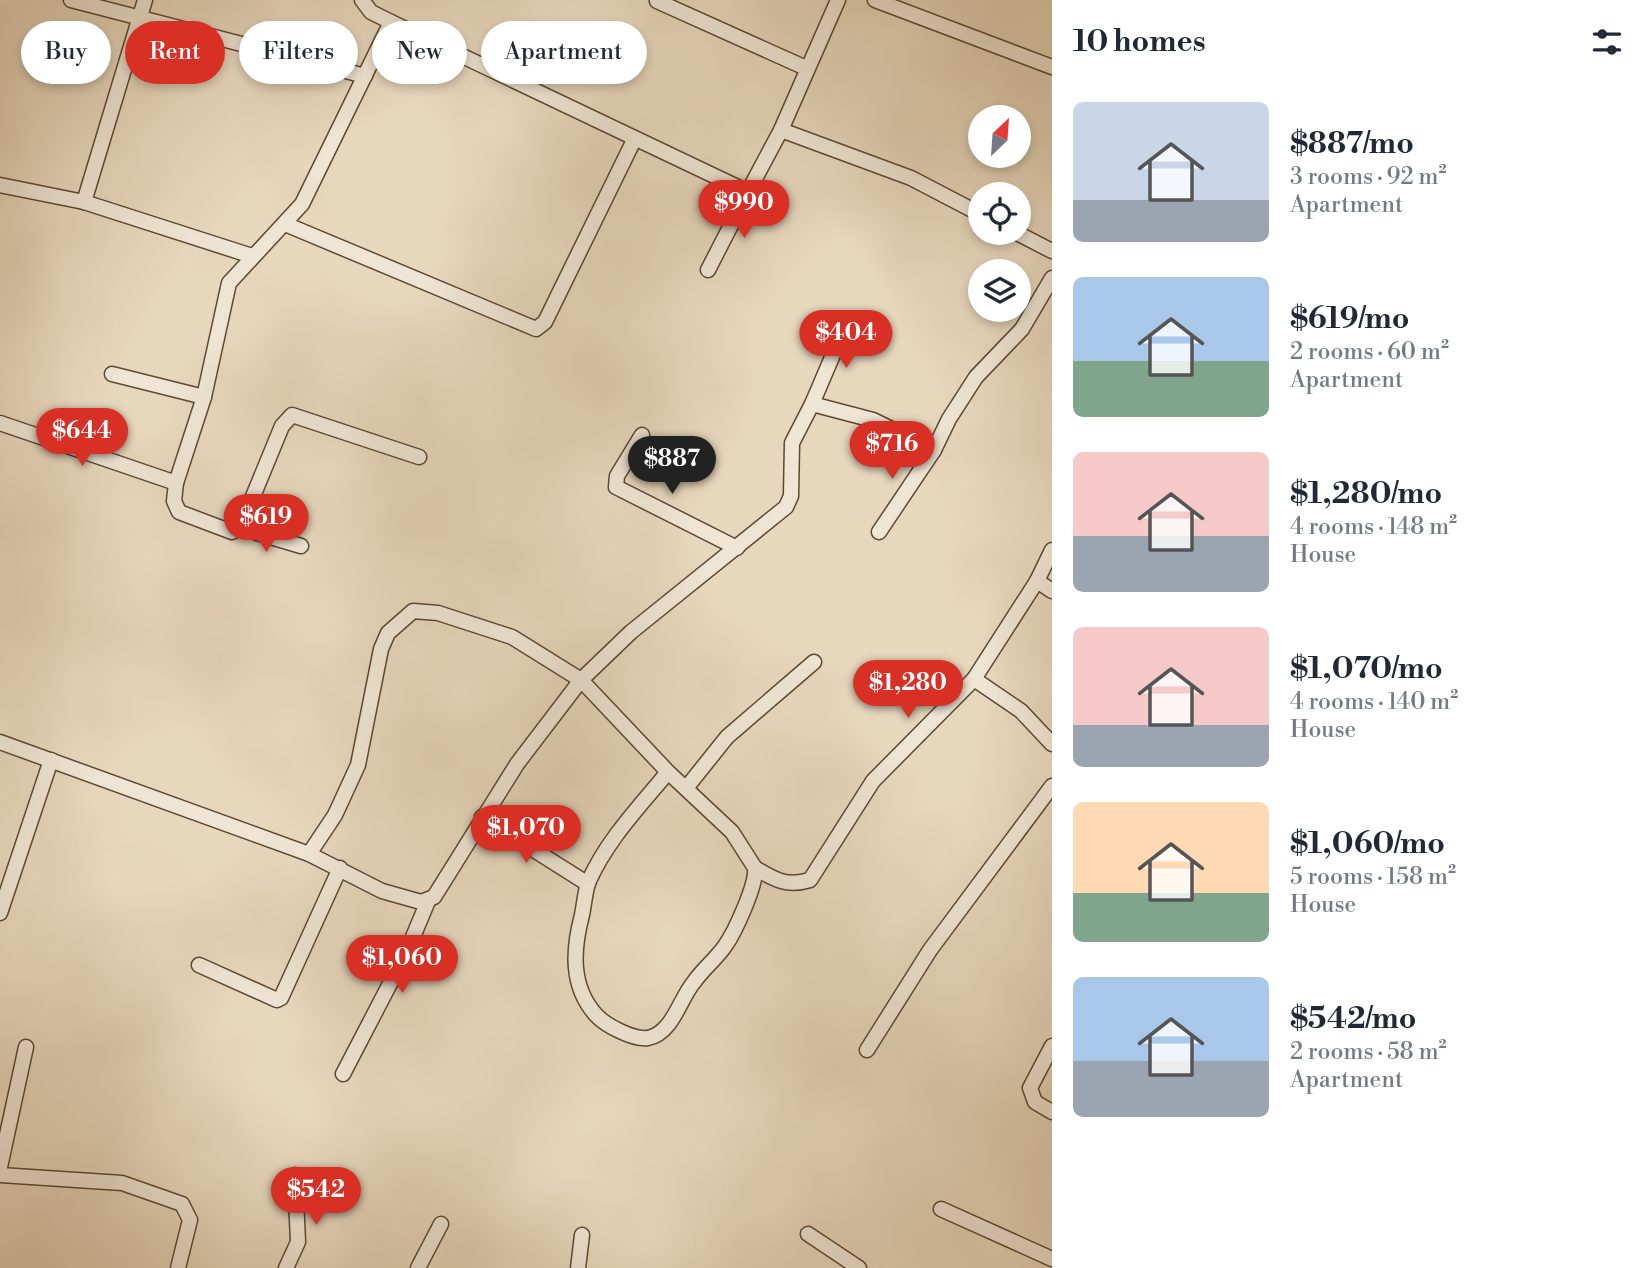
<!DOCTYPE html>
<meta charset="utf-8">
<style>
body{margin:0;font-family:"Libre Bodoni",serif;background:#f2f2f3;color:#1f2937;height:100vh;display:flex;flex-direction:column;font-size:26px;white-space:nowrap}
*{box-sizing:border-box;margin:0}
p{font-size:23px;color:#747a83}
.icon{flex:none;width:38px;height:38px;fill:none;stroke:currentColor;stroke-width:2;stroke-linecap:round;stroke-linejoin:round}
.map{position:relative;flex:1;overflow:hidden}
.sheet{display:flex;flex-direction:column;background:#fff;width:595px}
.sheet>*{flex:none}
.banner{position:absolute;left:21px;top:21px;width:665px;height:63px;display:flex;gap:14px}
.needle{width:46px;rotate:25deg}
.fabs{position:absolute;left:968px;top:105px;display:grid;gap:14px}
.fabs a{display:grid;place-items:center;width:63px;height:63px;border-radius:50%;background:#fff;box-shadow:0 4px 10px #0003;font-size:35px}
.price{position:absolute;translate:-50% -60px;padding:0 16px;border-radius:24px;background:#d93025;color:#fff;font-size:23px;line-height:46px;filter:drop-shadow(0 2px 4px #0008)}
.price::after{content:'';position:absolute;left:50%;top:42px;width:21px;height:16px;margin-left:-10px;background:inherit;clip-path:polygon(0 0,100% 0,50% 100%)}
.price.active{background:#222;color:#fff}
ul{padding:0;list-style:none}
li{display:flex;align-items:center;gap:21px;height:175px;padding:0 21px}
li span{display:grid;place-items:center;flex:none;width:196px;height:140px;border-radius:10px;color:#555}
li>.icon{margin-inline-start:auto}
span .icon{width:84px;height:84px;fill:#fffc;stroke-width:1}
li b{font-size:30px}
h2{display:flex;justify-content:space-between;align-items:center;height:84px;padding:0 21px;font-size:30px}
.pill{padding:0 24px;border-radius:32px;background:#fff;box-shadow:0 4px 10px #0003;font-size:24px;line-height:63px}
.pill.active{background:#d93025;color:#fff}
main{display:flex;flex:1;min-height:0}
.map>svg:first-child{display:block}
</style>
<main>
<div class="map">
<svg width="1052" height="1268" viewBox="0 0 1052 1268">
<rect width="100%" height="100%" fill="#e7d7bd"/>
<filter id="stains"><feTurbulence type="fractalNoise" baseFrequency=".00286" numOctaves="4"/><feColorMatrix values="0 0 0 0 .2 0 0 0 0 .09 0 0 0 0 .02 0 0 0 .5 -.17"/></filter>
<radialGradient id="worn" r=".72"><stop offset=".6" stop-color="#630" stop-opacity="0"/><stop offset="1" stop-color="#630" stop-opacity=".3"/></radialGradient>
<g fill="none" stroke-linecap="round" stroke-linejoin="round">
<g stroke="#5c4932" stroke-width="17">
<g id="minor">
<path d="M71,0L365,76"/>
<path d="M362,0L371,12L391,22L748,192L781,130L838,0"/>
<path d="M875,0L1052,67"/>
<path d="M657,1L806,68"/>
<path d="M525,85L554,31"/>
<path d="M781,130L911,178L980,214"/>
<path d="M0,185L84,202L252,256"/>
<path d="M84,202L145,0"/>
<path d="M285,224L536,329L545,322L634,140"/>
<path d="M1017,233L1052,251"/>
<path d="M708,270L748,192"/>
<path d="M112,374L204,397"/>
<path d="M812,404L847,322"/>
<path d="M0,423L176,483"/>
<path d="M642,435L617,476L616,487L737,548"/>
<path d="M240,528L282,426L292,415L419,457"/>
<path d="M879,532L934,450"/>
<path d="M301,546L240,528L232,532L179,512L174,501L176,483L204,397L229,283L302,204L391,22"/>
<path d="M1037,581L1052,591"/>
<path d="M974,679L1021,711L1052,744"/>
<path d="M0,742L309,854L382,891L421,902L434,897L517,764L581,680L631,632L786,507L791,496L792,443L812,404L873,420L934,450L949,419L976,377L1022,329L1052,278"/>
<path d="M687,787L727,737L814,662"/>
<path d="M482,817L588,884"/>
<path d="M309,854L335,815L358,765L381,649L388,633L413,611L438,613L512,637L581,680L668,772L732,832L755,868C757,884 735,932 725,946C716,959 703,969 694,982C680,998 673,1033 648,1038C633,1040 605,1025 596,1015C570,986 573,949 582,915C584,905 585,893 588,883C606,841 640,806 668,772"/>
<path d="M755,868C775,880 787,887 810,880L873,781L974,679L1037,581L1052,550"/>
<path d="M0,913L51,760"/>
<path d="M199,965L277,1000L281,998L340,868"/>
<path d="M1052,1046L1030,1088L1035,1102L1052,1112"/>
<path d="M867,1050L930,950L1052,786"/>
<path d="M343,1074L408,949L428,901"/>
<path d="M0,1167L26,1047"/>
<path d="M0,1175L122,1183L182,1204L190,1220L178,1268"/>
<path d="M941,1209L1052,1259"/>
<path d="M808,1234L859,1268"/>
<path d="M286,1268L298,1242L295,1175"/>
<path d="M418,1268L441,1224"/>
<path d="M578,1268L582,1235"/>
</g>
</g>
<use href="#minor" stroke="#efe5d4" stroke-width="14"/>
</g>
<rect width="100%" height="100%" filter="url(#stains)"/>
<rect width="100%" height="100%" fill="url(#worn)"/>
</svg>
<div class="fabs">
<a><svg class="needle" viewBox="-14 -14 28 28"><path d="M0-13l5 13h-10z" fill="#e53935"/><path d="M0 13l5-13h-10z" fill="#747a83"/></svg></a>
<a><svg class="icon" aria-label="locate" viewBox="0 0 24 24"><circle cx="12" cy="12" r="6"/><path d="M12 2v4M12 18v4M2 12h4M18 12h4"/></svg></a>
<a><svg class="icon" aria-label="layers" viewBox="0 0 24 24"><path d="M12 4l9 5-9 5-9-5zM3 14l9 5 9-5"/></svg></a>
</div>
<b class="price" style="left:744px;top:240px">$990</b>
<b class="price" style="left:846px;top:370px">$404</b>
<b class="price" style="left:82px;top:468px">$644</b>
<b class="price" style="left:892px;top:481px">$716</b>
<b class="price active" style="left:672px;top:496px">$887</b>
<b class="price" style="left:266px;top:554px">$619</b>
<b class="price" style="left:908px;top:720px">$1,280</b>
<b class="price" style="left:526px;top:865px">$1,070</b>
<b class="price" style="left:402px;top:995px">$1,060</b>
<b class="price" style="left:316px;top:1227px">$542</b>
<div class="banner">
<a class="pill">Buy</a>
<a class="pill active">Rent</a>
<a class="pill">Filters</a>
<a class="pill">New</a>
<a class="pill">Apartment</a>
</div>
</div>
<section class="sheet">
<h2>10 homes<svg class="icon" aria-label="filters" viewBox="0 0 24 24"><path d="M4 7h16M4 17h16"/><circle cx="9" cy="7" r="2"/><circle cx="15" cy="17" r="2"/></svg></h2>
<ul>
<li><span style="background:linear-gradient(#c9d6e8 70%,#9aa5b1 0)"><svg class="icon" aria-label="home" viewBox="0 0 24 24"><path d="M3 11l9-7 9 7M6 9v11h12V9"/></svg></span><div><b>$887/mo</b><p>3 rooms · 92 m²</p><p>Apartment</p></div></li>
<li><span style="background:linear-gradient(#a9c7e8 60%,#7fa58c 0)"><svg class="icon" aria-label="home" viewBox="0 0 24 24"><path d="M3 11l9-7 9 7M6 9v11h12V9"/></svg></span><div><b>$619/mo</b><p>2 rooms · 60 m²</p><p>Apartment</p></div></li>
<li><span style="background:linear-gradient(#f6c9c9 60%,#9aa5b1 0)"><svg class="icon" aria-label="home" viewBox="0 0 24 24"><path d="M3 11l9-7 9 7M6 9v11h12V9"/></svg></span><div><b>$1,280/mo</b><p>4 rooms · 148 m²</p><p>House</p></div></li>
<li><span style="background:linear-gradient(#f6c9c9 70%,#9aa5b1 0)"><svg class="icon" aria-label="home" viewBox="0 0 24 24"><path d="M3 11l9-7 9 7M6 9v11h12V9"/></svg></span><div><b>$1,070/mo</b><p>4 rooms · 140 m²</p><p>House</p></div></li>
<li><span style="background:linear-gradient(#ffd9b3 65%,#7fa58c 0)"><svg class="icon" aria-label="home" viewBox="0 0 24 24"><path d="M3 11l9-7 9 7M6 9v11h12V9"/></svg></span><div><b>$1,060/mo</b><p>5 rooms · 158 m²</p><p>House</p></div></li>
<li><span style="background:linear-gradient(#a9c7e8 60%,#9aa5b1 0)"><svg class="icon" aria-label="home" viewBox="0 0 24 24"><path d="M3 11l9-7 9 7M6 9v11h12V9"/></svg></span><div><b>$542/mo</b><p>2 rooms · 58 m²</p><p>Apartment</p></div></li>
</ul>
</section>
</main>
